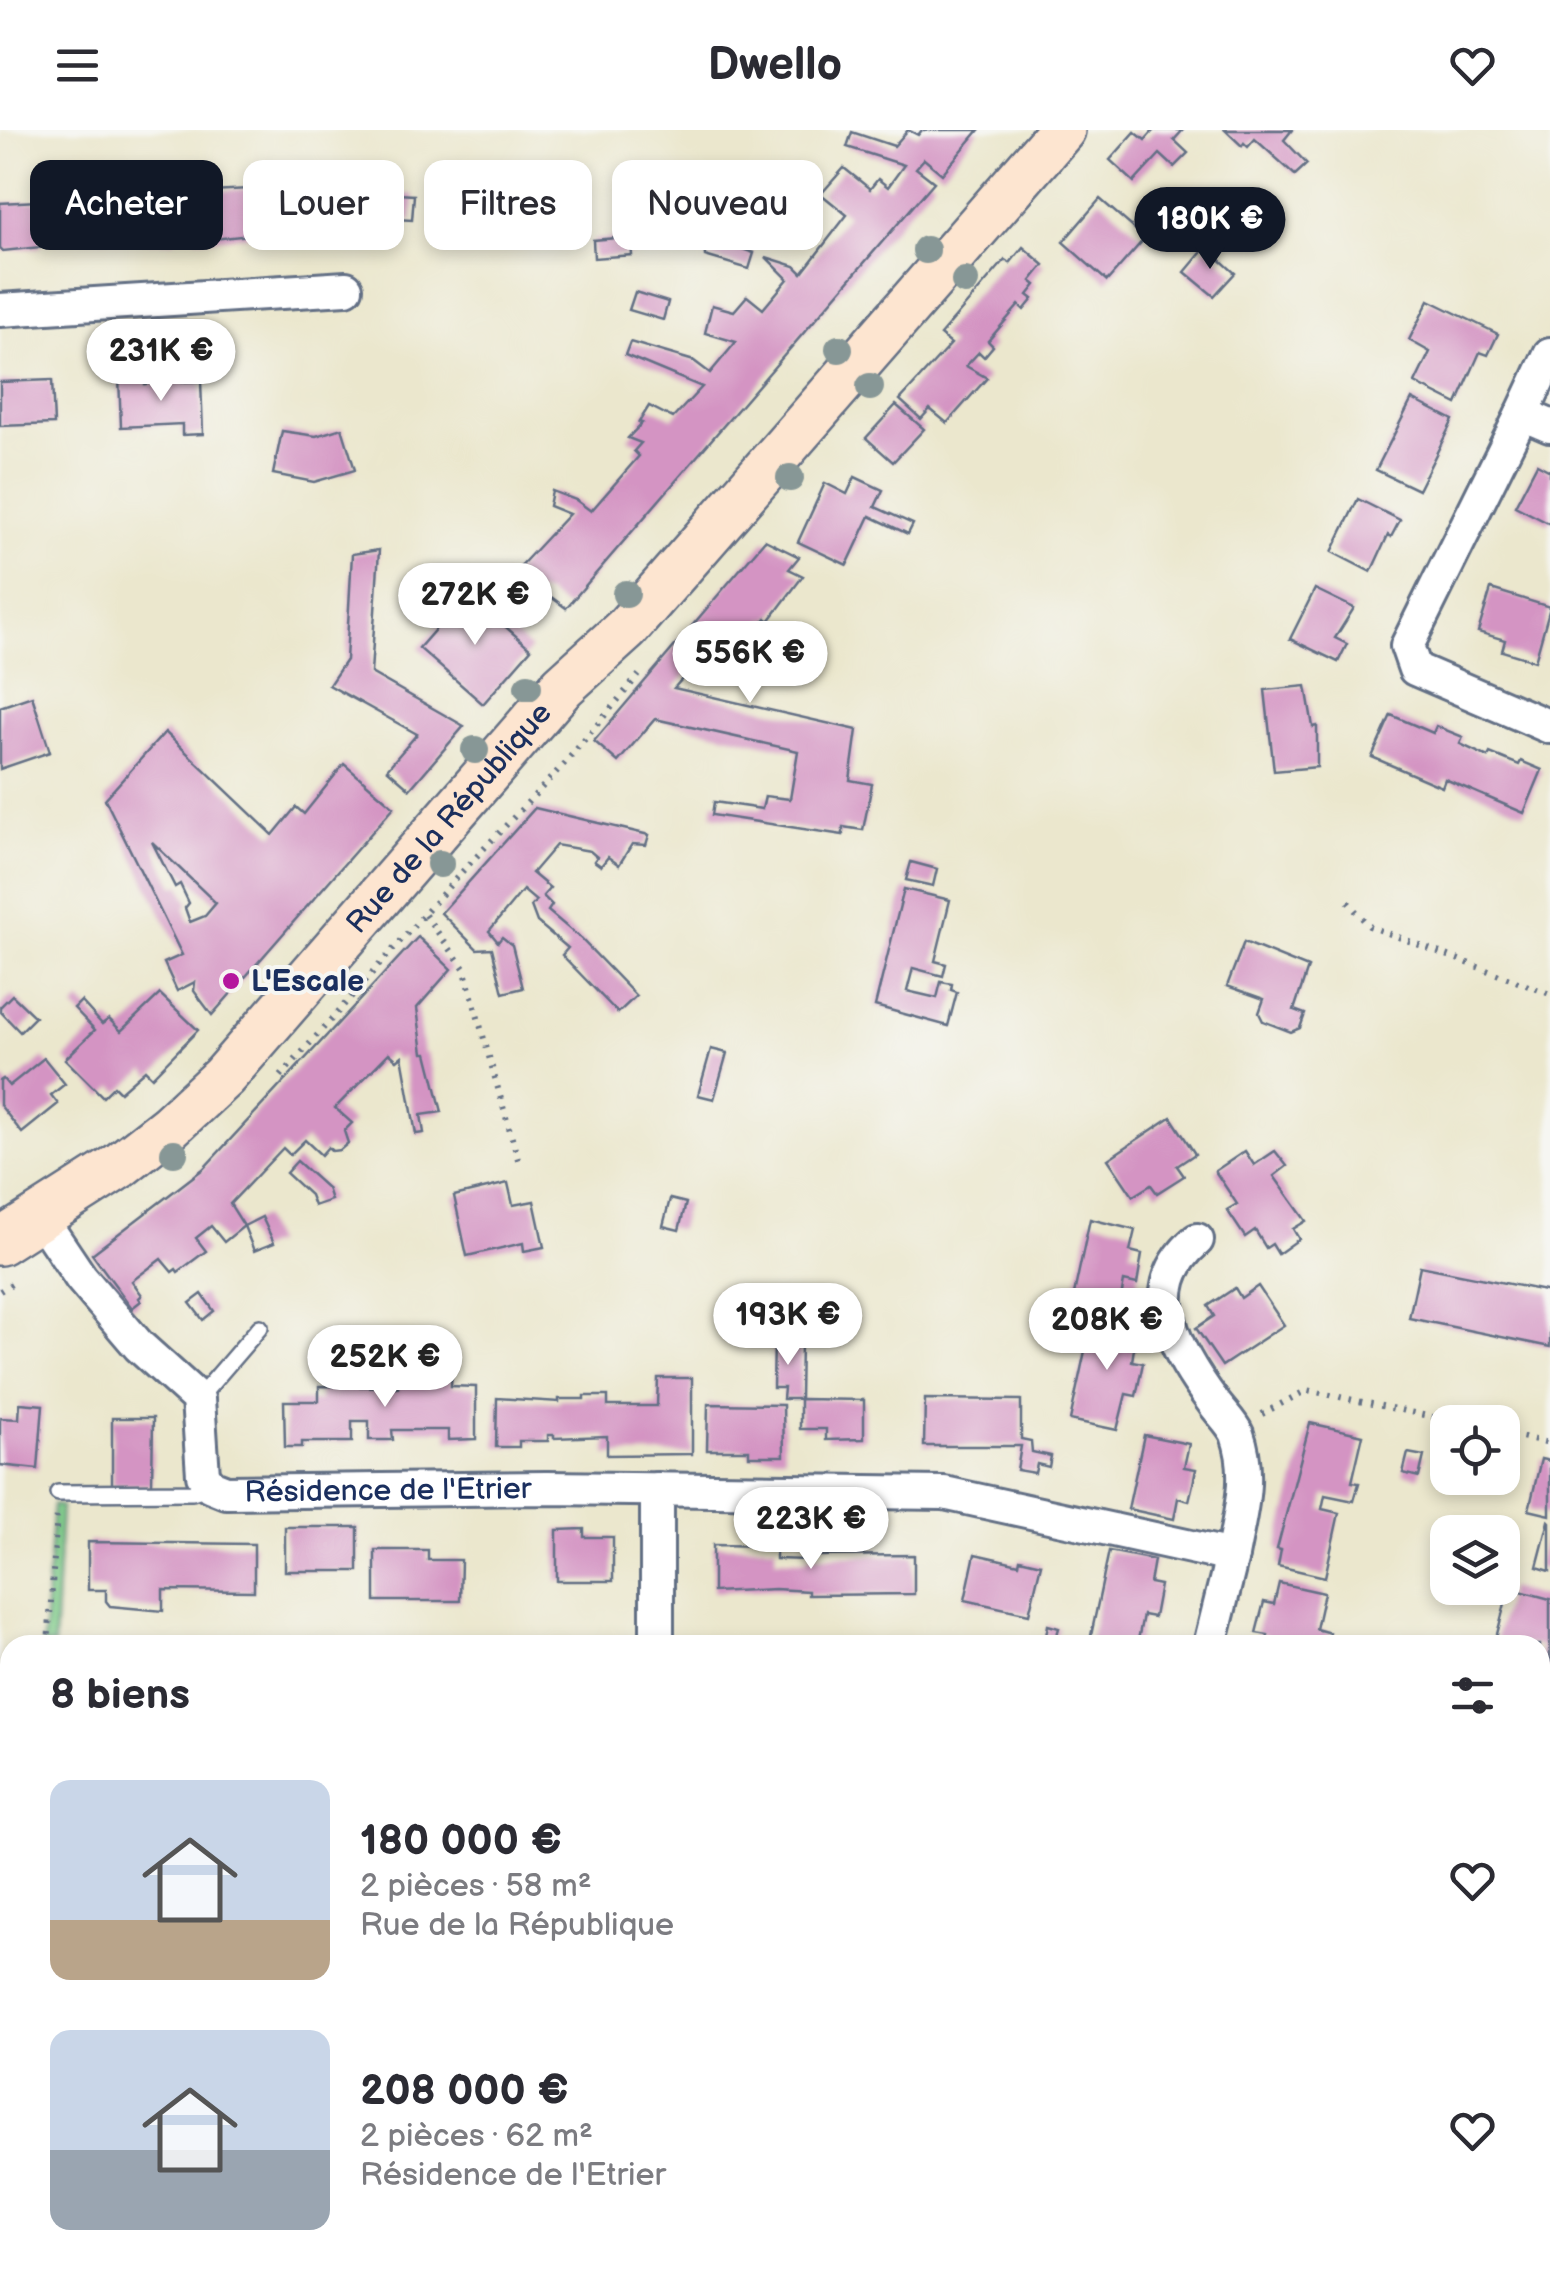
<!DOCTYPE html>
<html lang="fr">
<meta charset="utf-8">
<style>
body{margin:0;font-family:"Balsamiq Sans",sans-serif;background:#f2f2f3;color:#2b2b33;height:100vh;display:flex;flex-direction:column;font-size:38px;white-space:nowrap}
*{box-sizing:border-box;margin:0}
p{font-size:32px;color:#7c7c81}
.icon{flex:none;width:55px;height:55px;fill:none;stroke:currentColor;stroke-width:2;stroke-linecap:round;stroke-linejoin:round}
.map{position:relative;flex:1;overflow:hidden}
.panel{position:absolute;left:0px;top:1505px;width:1550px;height:642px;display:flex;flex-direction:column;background:#fff;border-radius:30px 30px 0 0;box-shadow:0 5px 15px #0003}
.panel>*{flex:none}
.guide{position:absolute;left:30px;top:30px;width:1000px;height:90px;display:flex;gap:20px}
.fabs{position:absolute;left:1430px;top:1275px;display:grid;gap:20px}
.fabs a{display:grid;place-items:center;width:90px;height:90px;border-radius:20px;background:#fff;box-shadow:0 5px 15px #0003;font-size:50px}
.price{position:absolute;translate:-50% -85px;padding:0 22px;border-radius:35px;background:#fff;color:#222;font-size:32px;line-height:65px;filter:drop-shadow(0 2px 5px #0008)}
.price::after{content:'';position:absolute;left:50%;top:60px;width:30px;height:22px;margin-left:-15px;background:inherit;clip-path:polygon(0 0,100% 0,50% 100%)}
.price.current{background:#111827;color:#fff}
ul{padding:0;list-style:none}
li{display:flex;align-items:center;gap:30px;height:250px;padding:0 50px}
li span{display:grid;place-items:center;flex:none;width:280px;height:200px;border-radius:20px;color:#555}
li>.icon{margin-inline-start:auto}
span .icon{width:120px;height:120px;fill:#fffc;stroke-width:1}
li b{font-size:42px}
h2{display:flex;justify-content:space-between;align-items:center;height:120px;padding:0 50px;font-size:42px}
.pill{padding:0 35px;border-radius:20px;background:#fff;box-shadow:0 5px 15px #0003;font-size:35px;line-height:90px}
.pill.current{background:#111827;color:#fff}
header{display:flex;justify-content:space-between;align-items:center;height:130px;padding:0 50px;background:#fff;font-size:45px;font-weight:700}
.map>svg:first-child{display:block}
</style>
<header><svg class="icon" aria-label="menu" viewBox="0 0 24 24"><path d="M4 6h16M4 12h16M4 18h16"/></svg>Dwello<svg class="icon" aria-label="heart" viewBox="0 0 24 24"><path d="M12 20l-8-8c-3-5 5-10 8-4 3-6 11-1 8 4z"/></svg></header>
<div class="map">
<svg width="1550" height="2147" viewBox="0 0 1550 2147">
<rect width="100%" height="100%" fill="#f6f6f2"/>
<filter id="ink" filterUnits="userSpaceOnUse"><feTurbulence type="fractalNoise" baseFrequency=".01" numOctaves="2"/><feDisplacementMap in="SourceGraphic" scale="20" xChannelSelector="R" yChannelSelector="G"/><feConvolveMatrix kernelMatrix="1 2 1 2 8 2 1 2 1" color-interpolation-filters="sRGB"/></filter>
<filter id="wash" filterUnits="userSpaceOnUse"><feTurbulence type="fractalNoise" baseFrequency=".0048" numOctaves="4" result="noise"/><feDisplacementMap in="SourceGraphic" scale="40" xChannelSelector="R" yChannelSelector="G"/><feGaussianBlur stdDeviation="2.25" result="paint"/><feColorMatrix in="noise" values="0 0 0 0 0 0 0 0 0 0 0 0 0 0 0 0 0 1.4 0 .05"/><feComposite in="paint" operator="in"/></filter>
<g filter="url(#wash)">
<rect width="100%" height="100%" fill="#ebe7cd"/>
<g fill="#82cd8a" stroke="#4e7e74" stroke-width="2.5">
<path d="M53,1375L61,1376L54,1515H43Z"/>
<rect x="0" y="1668" width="10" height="54"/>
<path d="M40,2138H1161L1148,2147H39Z"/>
</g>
<g id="blocks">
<g fill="#d494c3" fill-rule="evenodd">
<path d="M908,0L918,5L922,0H979L942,44L924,29L916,38L934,52L566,478L547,464L526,459L529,455L514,443L569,384L549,376L552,361L576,370L591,381L639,326L634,321L641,313L628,308L642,293L639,292L649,276L673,288L702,257L625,225L630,212L694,231L710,243L736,212L705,203L712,175L734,181L747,166L763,179L788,149L766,127L795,136L802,143L847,85L821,64L844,38L870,59L878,49L888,57L904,35L847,17L852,2L894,16Z"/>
<path d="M1154,0H1183L1174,10L1188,23L1174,37L1160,24L1134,52L1110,30L1135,2L1145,10Z"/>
<path d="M1225,0H1292L1284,10L1307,34L1295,45L1255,9L1248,17L1244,13L1242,16Z"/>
<path d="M373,46L376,90L284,98L281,60L304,58L303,51Z"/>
<path d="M154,53H171L174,111L141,112V107L85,109L83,60L154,57Z"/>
<path d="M249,59L251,105L213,109L195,108L192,62Z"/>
<path d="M397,64L414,65L412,90L396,89Z"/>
<path d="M1100,69L1145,108L1107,151L1063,112Z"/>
<path d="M38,71L41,117L3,121L0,118V73Z"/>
<path d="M653,105L654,114L631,115L632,125L594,128L593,110Z"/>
<path d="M704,106L754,123L749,139L705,126Z"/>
<path d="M1023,117L1044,135L1031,151L1036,155L1028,165L1033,169L1024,180L1019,175L988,211L993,216L984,227L979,222L966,236L987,248L947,293L930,279L921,289L900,270L951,214L940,205L1005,130L1010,133Z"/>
<path d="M1206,117L1235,143L1214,166L1185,142Z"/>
<path d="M635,162L668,172L663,190L629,180Z"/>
<path d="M1429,170L1498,204L1488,225L1480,222L1457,274L1415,253L1430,222L1409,210Z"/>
<path d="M145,245V254L183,249L182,252L201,251L203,304L182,305V294L121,297L119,247Z"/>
<path d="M52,250L54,294L0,296V252Z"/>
<path d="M1412,269L1453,290L1418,360L1376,340Z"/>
<path d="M896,275L924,299L893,332L866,308Z"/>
<path d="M342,298L355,340L314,352L273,344L282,301L316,306Z"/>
<path d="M1537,334L1550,341V394L1515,376Z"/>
<path d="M855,347L883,360L875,377L913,394L908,404L870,386L847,435L798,412L825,353L847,364Z"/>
<path d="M1358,369L1400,390L1391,407L1388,405L1371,442L1332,422Z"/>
<path d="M765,410L799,427L789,439L803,446L769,491L766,488L721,540L725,542L719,550L715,546L710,551L693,537L674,558L857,600L850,650L872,654L863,700L843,697V705L712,685L714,672L762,679L765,666L790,669L798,621L655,589L618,632L594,611Z"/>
<path d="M379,420L371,543L464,596L410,659L387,639L417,604L329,555L346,530L352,424Z"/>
<path d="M1315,459L1354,478L1335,508L1347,514L1338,532L1290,509Z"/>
<path d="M1491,459L1550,477L1535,531L1502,521L1505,510L1478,502Z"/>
<path d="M467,463L531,519L483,574L419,518Z"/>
<path d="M1306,556L1313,597L1317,596V637L1274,641L1265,560Z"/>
<path d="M32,566L50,622L0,639V577Z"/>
<path d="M1391,585L1433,603L1436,596L1463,607L1460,614L1488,627L1490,623L1519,635L1521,631L1542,640L1524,683L1445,649L1442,657L1372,627Z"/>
<path d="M165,602L273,705L296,677L304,684L344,634L394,677L212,885L194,861L195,852L177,861L164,833L182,825L105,669ZM152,712L216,773L205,786L190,792L185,778L189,773L180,754L175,757Z"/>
<path d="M535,678L649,705L646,715L632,714L619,735L608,727L601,736L594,731L597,727L590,721L556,715L532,743L550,758L543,766L552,775L548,781L580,808L636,866L618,883L562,825L568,818L537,792L531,776L536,771L523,760L489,801L498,812L502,807L512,815L523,858L503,863L492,818L477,819L441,783Z"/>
<path d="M911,732L937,739L933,756L906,750Z"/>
<path d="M904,759L950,770L935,831L946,834L943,846L913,838L907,861L937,868L941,852L952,854L951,860L957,862L948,896L875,876Z"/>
<path d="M418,807L451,839L417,878L423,923H427L442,982L421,985L424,1003L416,1004L402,926L397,930L389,923L335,978L352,993L344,1001L348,1013L340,1020L332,1021L328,1017L321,1025L305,1010L290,1025L283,1018L230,1074L244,1096L224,1112L211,1096L196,1108L206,1121L178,1142L176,1139L172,1142L161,1129L132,1151L142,1165L139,1168L141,1171L132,1178L92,1124L203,1039Z"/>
<path d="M1244,812L1308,838L1294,880L1305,884L1300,898L1291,902L1263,891L1259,883L1264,869L1227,856Z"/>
<path d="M160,864L198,900L152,947L145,940L120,962L114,956L103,967L65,929L95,900L74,878L81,871L102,894L109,889L121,901Z"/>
<path d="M12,865L35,887L20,902L0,881V877Z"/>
<path d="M711,919L727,923L714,969L698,965Z"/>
<path d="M44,928L65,954L51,965L58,974L22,1003L0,975V951L3,949L9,956Z"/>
<path d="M1171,987L1195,1024L1177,1036L1184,1046L1157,1063L1151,1055L1133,1066L1108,1029Z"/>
<path d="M1245,1021L1254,1035L1275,1021L1287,1036L1274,1046L1306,1091L1293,1099L1299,1109L1278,1124L1272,1114L1266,1118L1255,1100L1245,1107L1227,1080L1237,1074L1215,1041Z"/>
<path d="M297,1031L327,1058L331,1070L314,1076L310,1065L286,1043Z"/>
<path d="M508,1053L513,1075L534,1071L544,1117L524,1121L523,1113L467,1126L454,1066Z"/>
<path d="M670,1069L686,1073L679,1100L663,1096Z"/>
<path d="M262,1087L274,1113L254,1121L244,1096Z"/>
<path d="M1090,1089L1135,1100L1130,1121L1142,1124L1137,1154L1124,1151L1120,1174L1074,1164Z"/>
<path d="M1420,1136L1550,1162V1217L1409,1188Z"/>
<path d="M1258,1156L1284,1195L1222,1236L1196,1198L1214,1186L1208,1176L1235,1158L1241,1168Z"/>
<path d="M202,1164L214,1181L203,1190L190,1173Z"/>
<path d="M1093,1184L1138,1194L1132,1231L1143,1233L1136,1266L1126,1264L1117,1300L1070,1290Z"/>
<path d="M774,1211L801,1212L800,1269H783L784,1258H773Z"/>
<path d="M399,1238L452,1239L451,1256L476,1257V1309L448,1310V1300H392L393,1310H369V1291H352V1312H302V1317H285L284,1271H319V1256L398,1257Z"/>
<path d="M658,1248H692V1324L607,1325V1306L554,1308V1305H548V1311H519V1317H496L497,1268L559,1272V1269H584V1266H608V1276H657Z"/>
<path d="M800,1269L864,1270V1309L826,1310V1299H800Z"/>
<path d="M925,1269L1021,1270V1309L1031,1311L1032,1322L1051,1326L1049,1337L1037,1334L1035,1343L1017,1340L1021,1316H924Z"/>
<path d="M20,1273L43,1275L38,1339L0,1335V1288L19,1289Z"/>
<path d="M708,1274L783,1275L784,1326H749V1320H707Z"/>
<path d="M112,1288H153L152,1355H112Z"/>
<path d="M1310,1293L1363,1305L1352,1352L1359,1353L1354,1371L1325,1365L1322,1379L1339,1383L1325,1447L1278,1436L1281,1420L1277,1419Z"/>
<path d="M1144,1305L1189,1314L1184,1337L1196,1339L1193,1354L1189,1371L1178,1368L1174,1389L1128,1379Z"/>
<path d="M1408,1323L1424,1326L1419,1347L1403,1343Z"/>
<path d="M1541,1329L1550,1331V1385L1529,1380Z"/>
<path d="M1549,1391L1550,1392V1441L1537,1437Z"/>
<rect x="285" y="1397" width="73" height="44"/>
<path d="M584,1399V1407H613V1451H557V1400Z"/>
<path d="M88,1412L254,1414V1461L163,1460V1481L110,1476L106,1471V1460H88Z"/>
<path d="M713,1415L776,1416V1429L808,1430V1426L914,1425V1464L808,1465V1461L775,1459L713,1462Z"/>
<path d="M375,1420H428V1430H461L460,1471H375Z"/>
<path d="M1109,1421L1154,1430L1150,1453L1160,1455L1154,1487L1143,1485L1137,1515H1089Z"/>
<path d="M975,1424L1019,1434L1020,1429L1041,1434L1029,1484L965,1470Z"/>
<path d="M1279,1453L1324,1463L1316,1499L1330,1503L1328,1515H1266L1268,1505L1256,1503L1264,1472L1274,1474Z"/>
<path d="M1509,1458L1550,1469V1530L1541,1563L1540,1515H1516L1496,1508Z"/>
<path d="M1048,1495L1059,1498L1056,1508L1046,1506Z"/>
<path d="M0,1988L10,1989V2025L2,2024Z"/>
<path d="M0,2132L10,2134V2138L40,2140L38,2147H0Z"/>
<path d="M1368,2138H1407L1405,2147H1382L1366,2143Z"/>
</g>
</g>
</g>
<g filter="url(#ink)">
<use href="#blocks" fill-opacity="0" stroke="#646f85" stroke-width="2.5"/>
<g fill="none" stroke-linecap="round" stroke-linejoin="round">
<g stroke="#646f85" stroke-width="20">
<g id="service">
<path d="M198,1269L260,1197"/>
<path d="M58,1363L192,1362L211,1356"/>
<path d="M0,2083L10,2085"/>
</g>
</g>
<g stroke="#646f85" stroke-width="38">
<g id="minor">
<path d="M0,180L346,158"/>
<path d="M1522,284L1550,224"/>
<path d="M1550,296L1522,284L1407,516L1415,539L1550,597"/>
<path id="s1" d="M40,1087L81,1148L139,1216L198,1269L203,1345L211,1356L226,1362L547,1358L944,1363L1232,1426L1210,1515"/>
<path d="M1197,1110C1138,1160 1177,1223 1214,1273C1221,1283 1232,1293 1237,1304C1252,1346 1240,1383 1232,1426"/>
<path d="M657,1359V1515"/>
<path d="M1540,1875L1550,1813"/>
<path d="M1540,2007L1550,2010"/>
<path d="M1256,2138L1276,2147"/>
<path d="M1528,2138V2147"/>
<path d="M1504,2147L1505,2138"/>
</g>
</g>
<g stroke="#646f85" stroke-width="50">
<g id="secondary">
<path id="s2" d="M0,1112L119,1036L169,997L223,947L563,556L626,499L1062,0"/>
</g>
</g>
<g stroke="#646f85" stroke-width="6" stroke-dasharray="2.5 8" stroke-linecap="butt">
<path d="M1348,772L1369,796L1550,864"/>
<path d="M425,785L464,838L519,1033"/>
<path d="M281,946L459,745L564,634L639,545"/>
<path d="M0,1161L16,1151"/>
<path d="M1262,1284L1307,1260L1456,1292"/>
<path d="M1502,1303L1550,1313"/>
<path d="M48,1515L57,1384"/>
<path d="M0,1697H10"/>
<path d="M374,2138L410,2147"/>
<path d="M644,2138L652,2147"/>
<path d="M44,2147L46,2138"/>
<path d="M1127,2147L1138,2138"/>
</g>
<use href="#service" stroke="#fff" stroke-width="15"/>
<use href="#minor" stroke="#fff" stroke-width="32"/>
<use href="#secondary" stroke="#fde5d0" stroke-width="45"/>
</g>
<g fill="#879796">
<circle cx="926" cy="120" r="14"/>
<circle cx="965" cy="151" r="14"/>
<circle cx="839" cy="219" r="14"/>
<circle cx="870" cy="257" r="14"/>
<circle cx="790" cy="348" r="14"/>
<circle cx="626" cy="464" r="14"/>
<circle cx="528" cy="557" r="14"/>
<circle cx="475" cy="620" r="14"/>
<circle cx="440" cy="734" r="14"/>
<circle cx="174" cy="1023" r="14"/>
</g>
</g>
<circle fill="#b5179e" stroke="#f6f6f2" stroke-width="4" cx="231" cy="851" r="10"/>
<g text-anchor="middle" stroke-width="8" stroke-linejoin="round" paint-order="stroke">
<g font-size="30" fill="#1b2f5e" stroke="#f6f6f2">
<text dy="10" stroke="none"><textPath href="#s2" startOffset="622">Rue de la République</textPath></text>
<text dy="10" stroke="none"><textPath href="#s1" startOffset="510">Résidence de l'Etrier</textPath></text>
</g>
<g font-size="30" font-weight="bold" fill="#1b2f5e" stroke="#f6f6f2" text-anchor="start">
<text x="251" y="861">L'Escale</text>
</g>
</g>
</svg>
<div class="fabs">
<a><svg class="icon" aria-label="locate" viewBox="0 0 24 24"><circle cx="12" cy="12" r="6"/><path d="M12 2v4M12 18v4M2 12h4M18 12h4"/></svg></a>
<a><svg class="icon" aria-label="layers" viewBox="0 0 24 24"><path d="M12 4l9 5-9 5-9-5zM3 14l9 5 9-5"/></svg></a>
</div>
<b class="price current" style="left:1210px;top:142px">180K €</b>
<b class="price" style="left:161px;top:274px">231K €</b>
<b class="price" style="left:475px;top:518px">272K €</b>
<b class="price" style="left:750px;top:576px">556K €</b>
<b class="price" style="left:788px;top:1238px">193K €</b>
<b class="price" style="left:1107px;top:1243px">208K €</b>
<b class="price" style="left:385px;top:1280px">252K €</b>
<b class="price" style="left:811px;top:1442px">223K €</b>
<div class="guide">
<a class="pill current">Acheter</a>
<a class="pill">Louer</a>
<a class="pill">Filtres</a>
<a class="pill">Nouveau</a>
</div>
<section class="panel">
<h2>8 biens<svg class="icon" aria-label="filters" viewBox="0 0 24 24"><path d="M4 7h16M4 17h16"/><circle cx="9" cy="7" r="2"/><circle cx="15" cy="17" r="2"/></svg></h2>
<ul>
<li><span style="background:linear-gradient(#c9d6e8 70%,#b9a48a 0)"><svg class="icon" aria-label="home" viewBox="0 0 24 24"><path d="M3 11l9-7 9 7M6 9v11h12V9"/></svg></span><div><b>180 000 €</b><p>2 pièces · 58 m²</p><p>Rue de la République</p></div><svg class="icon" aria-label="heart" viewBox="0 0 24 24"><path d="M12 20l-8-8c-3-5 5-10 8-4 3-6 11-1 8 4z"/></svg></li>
<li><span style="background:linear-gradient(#c9d6e8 60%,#9aa5b1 0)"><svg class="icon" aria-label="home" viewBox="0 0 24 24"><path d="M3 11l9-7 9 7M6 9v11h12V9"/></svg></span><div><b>208 000 €</b><p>2 pièces · 62 m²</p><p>Résidence de l'Etrier</p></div><svg class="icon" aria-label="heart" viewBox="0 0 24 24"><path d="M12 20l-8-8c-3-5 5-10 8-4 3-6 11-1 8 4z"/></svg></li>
</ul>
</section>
</div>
